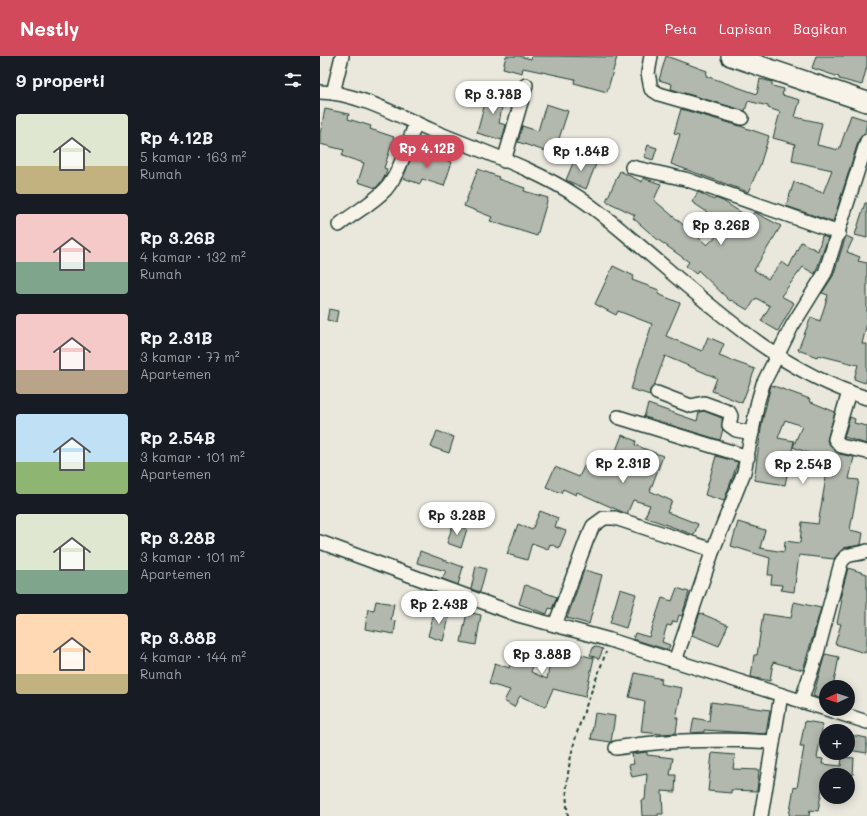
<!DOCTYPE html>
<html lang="id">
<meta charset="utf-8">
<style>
body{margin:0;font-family:Mali,sans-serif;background:#242831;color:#f1f3f6;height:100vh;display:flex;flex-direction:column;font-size:15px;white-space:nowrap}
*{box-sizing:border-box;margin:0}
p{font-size:13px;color:#9ea1a6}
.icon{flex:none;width:22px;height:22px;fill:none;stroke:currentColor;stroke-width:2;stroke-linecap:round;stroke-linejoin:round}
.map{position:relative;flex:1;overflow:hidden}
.panel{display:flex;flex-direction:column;background:#171b24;width:320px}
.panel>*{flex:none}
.needle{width:26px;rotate:267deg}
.controls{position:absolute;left:499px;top:624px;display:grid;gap:8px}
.controls a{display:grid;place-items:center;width:36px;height:36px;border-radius:50%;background:#171b24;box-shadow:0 2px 10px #0003;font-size:20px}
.price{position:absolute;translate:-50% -34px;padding:0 9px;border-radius:14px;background:#fff;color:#222;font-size:13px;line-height:26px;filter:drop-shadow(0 1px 2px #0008)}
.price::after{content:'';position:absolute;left:50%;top:24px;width:12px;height:9px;margin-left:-6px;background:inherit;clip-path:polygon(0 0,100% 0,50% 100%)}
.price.current{background:#d1495b;color:#fff}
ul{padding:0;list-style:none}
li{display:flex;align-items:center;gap:12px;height:100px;padding:0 16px}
li span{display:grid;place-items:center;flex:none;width:112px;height:80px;border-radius:4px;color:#555}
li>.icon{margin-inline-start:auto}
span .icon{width:48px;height:48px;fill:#fffc;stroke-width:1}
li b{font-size:17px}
h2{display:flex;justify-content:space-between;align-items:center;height:48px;padding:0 16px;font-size:17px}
header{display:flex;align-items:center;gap:24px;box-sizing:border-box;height:56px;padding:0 20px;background:#d1495b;color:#fff}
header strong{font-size:19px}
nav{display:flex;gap:22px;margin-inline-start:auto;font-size:14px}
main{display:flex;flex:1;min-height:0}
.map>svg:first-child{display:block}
</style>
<header>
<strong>Nestly</strong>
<nav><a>Peta</a><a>Lapisan</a><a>Bagikan</a></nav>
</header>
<main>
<section class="panel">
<h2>9 properti<svg class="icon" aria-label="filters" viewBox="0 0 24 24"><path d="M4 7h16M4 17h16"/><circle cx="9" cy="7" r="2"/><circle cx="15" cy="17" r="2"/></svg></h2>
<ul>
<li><span style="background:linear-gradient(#dfe7d0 65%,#c2b280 0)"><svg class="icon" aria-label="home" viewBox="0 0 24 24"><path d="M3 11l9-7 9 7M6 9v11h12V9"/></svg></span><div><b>Rp 4.12B</b><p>5 kamar · 163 m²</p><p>Rumah</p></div></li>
<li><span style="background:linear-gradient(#f6c9c9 60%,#7fa58c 0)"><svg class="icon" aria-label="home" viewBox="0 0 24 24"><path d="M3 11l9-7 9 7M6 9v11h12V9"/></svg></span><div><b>Rp 3.26B</b><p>4 kamar · 132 m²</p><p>Rumah</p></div></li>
<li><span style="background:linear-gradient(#f6c9c9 70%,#b9a48a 0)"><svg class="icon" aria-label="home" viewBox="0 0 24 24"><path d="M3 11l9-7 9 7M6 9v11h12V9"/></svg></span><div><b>Rp 2.31B</b><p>3 kamar · 77 m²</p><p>Apartemen</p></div></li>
<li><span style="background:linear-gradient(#bfe0f5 60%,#8fb573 0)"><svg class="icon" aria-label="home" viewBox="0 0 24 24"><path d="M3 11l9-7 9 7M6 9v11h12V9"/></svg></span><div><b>Rp 2.54B</b><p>3 kamar · 101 m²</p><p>Apartemen</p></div></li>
<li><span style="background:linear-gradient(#dfe7d0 70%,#7fa58c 0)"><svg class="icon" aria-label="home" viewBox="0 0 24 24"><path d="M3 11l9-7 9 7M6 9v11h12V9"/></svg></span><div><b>Rp 3.28B</b><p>3 kamar · 101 m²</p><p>Apartemen</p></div></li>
<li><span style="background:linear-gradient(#ffd9b3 75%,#c2b280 0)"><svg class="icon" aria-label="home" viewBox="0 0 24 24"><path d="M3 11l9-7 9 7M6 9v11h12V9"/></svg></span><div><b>Rp 3.88B</b><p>4 kamar · 144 m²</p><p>Rumah</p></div></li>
</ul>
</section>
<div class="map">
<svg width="547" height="760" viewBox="0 0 547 760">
<rect width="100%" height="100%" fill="#eae8dd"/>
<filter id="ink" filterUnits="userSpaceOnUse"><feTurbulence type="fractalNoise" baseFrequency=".025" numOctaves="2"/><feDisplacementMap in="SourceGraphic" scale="8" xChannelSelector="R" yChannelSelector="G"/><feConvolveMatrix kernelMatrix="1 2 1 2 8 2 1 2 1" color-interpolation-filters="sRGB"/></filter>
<g filter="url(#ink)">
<g fill="#b2b8ae" stroke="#1f3d34">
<path d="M186,0H199L211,3L212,0L297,1L287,36L254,27L255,23L203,12L202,17L183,12Z"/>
<path d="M346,0L387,15L386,20L437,38L440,23L452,26V30L464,33L462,39L480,44L475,61L502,67L497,89L519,94L531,59L547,64L545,77L539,83L513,166L466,150L474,126L503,137L512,114L472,105L475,88L453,82L460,56L448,52V50L428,45L425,55L351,33L352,28L339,24Z"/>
<path d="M496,0H547V10L542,29L519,23V21L492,12Z"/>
<path d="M169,32L185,35L179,67L186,69L182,84L157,77Z"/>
<path d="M226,48L248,55L234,98L198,86L202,70L218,75Z"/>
<path d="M5,53L29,58L28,63L51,70L50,73L74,81L64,112L67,113L64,122L56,132L38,126L44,107L22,100L24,94L0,88V78Z"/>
<path d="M361,53L420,70L449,80L440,109L428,136L351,108L360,78L354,77Z"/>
<path d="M328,89L337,92L333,104L324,101Z"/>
<path d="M94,94L132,106L124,130L102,123L100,128L83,122Z"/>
<path d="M256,100L276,108L266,133L246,124Z"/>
<path d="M158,113L179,121L178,123L205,132L204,135L228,142L217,180L170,165L172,161L144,150Z"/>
<path d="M300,115L322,126L323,122L341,128L334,144L387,189L401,176L382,164L387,156L372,146L378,136L394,144L395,142L403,145L430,162L434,156L461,170L434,214L448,223L462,206L469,211L481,186L498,195L502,180L508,182L495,218L483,211L461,240L474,247L458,275L441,265L450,250L436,242L428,254L411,244L410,245L378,214L376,218L366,210L369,206L337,183L313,162L315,159L286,145Z"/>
<path d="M545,147H547V182L535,179Z"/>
<path d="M526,180L533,183L527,196L540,201L538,205L547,207V267L542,288H547V321L545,327L534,323L538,309L498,299L497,301L478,294L491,261L500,265L508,239L502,237L513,220Z"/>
<path d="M293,210L314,220L312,224L339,234L338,238L360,247L346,280L382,295L388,281L404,288L399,300L435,313L422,347L392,335L397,322L345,300L334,330L330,334V339L311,333L332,268L298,255L296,259L275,248Z"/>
<path d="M9,253L18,255L16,266L7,264Z"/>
<path d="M451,329L490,343L489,345L515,356L507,385L519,398L534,401L529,423L539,424L530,474L543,477L541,489L523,492L514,503L479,499L474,536L461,534L462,529L451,528L452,519H448L450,502L411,490L418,466L445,474L440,492L464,496L465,485L480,487L482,466L498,468L507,416L488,412L491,398L473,391L482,370L465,364L458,382L474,385L465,429L434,424L442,366Z"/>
<path d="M328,348L377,365L379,356L384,355L402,362L403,373L400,384L324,361Z"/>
<path d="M530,361L535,363L534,367L547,370V388L524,381Z"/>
<path d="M117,375L134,381L129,397L111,391Z"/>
<path d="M302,379L316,385L315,389L343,400L330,435L352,445L347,456L378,468L374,479L325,461L330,449L313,444L307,458L257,436L256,439L243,433L241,437L226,431L235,411L259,421L269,400L290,410Z"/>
<path d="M396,400L418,406L404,445L385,439Z"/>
<path d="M220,455L238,462L235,471L246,475L239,492L230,488L228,493L212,487L207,504L187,498L198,468L212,474Z"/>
<path d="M133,468L147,473L141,492L127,487Z"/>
<path d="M100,495L143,511L138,529L122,523L126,515L97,507Z"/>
<path d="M156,510L166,513L160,536L151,533Z"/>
<path d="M528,512L547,518V590L545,597L515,588L521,568L517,567L522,544L520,543Z"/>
<path d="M264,514L282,519L269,568L247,562Z"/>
<path d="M205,529L237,541L232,553L229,552L227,558L199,548Z"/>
<path d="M357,532L369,536L362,560L359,559L357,566L353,565L351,570L347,569L342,586L350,589L348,594L313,583L315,577L329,581L342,542L352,545Z"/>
<path d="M300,533L316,538L306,572L290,567Z"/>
<path d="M56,545L74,548L71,564L76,565L74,578L45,573L48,553L54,554Z"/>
<path d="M474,546L501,552L483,614L453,606L450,625L431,621L434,599H437L443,558L471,562Z"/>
<path d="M115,553L130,558L123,585L108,580Z"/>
<path d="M147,556L161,559L156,589L141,586Z"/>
<path d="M380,557L408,569L399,590L372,579Z"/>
<path d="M197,585L218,592L211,616L227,623L233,592L274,602L265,641L233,633L225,651L200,640L194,651L184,645L190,634L169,628L175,607L189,612Z"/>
<path d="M274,590L283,593L279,603L270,599Z"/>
<path d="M505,598L519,601L513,631H506V645L493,640Z"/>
<path d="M315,617L342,623L340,628L362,632L356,662H358L356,677L341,678L321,676L325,645L309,641Z"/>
<path d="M391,646L450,654L446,678L384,674V676L371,677L374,662L389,665Z"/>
<path d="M275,657L295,660L291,686L271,683Z"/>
<path d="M485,665L503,668L497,702L503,703L502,708L521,710L522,701L534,702L533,719H506V729L503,728L498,755L490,754L489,760H469L474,731L477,732L484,691H480Z"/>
<path d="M530,679L547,682V697L528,694Z"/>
<path d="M327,696V699L353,702L350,719H356L355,736L342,735L343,758H338V760H322L321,744H325L327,718L312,721L309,709L314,708L312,698Z"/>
<path d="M392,697L415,699L413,713L439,714L437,735L411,734V737L388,735Z"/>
</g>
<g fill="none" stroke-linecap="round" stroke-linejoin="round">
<g stroke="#1f3d34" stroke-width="16">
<g id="street">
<path d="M331,0L328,17L331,33L339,38L422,62"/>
<path d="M0,36C38,37 77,59 111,74C160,95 214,112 258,141C278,154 296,170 314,185C386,245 455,314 547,342"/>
<path d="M13,37L22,0"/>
<path d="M547,85L505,217L472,270L443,328L438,345L424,416L393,494L355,605L547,666"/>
<path d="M184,105L206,29"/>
<path d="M312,111L365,123L519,177"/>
<path d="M19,169C34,157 53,147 66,133C81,115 87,88 96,67"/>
<path d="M529,336L515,383L521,390L547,396"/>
<path d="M337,337L371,350L384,347L409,356L411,360L409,369L416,374L432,377"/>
<path d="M298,361L428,401"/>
<path d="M0,486L198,559L290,584L355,605"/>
<path d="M235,569L267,483L273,470L284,462H295L393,494"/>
<path d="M481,646L496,601L521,507C527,495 537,500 547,495"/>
<path d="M296,692C349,683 400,683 453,686"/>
<path d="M441,760L461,639"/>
</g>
</g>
<g stroke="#1f3d34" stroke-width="22">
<path id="secondary" d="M411,0L547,46"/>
</g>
<path stroke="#1f3d34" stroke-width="2" stroke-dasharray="4 3" stroke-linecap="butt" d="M248,760C240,703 268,648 286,596"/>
<use href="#street" stroke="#f7f3e8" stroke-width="13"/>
<use href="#secondary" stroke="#f7f3e8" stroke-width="19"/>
</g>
</g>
</svg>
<div class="controls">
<a><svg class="needle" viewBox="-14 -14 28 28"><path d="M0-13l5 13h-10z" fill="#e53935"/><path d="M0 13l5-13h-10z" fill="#9ea1a6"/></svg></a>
<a>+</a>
<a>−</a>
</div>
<b class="price" style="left:173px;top:59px">Rp 3.78B</b>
<b class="price current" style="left:107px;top:113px">Rp 4.12B</b>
<b class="price" style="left:261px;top:116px">Rp 1.84B</b>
<b class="price" style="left:401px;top:190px">Rp 3.26B</b>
<b class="price" style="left:303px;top:428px">Rp 2.31B</b>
<b class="price" style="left:483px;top:429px">Rp 2.54B</b>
<b class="price" style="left:137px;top:480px">Rp 3.28B</b>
<b class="price" style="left:119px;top:569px">Rp 2.43B</b>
<b class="price" style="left:222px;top:619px">Rp 3.88B</b>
</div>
</main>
